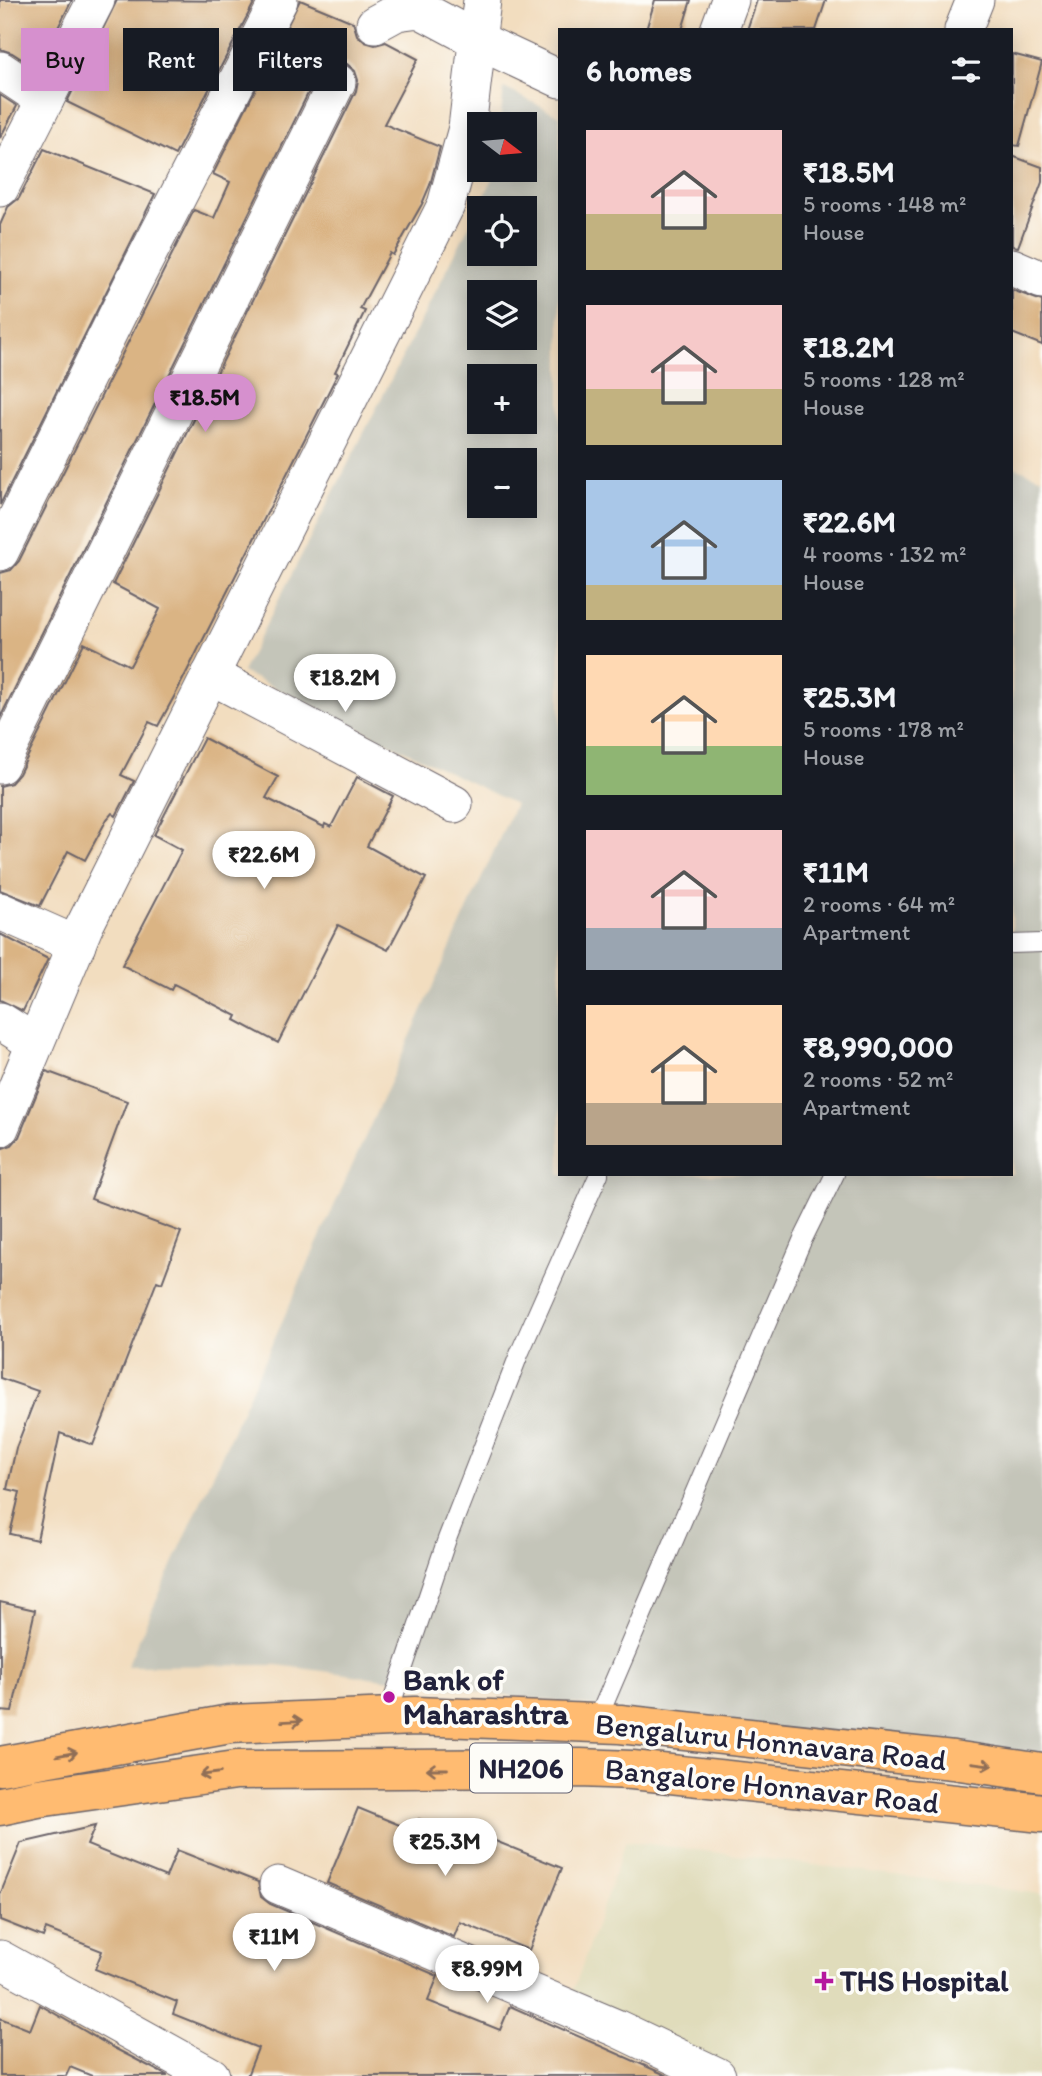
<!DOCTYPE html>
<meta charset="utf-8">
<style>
body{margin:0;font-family:Itim,sans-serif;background:#242831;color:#f1f3f6;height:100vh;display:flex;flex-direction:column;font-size:26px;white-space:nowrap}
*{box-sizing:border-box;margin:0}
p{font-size:23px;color:#9ea1a6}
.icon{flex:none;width:38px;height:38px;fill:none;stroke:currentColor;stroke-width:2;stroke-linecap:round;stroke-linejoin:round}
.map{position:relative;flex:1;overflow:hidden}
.side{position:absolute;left:558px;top:28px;width:455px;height:1148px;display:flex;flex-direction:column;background:#171b24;border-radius:0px;box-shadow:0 4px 18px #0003}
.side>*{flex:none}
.banner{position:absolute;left:21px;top:28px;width:432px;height:63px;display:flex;gap:14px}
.needle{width:46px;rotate:106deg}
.controls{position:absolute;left:467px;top:112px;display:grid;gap:14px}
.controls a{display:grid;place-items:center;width:70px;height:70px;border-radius:0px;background:#171b24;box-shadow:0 4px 18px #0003;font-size:35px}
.price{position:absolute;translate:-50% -60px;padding:0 16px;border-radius:24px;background:#fff;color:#222;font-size:23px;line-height:46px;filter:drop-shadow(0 2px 4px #0008)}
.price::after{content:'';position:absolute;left:50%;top:42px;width:21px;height:16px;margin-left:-10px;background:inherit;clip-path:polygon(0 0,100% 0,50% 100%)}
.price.active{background:#d690ce;color:#111}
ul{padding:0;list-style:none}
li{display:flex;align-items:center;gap:21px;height:175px;padding:0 28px}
li span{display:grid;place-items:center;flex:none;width:196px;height:140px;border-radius:0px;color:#555}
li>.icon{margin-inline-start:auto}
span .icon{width:84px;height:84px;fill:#fffc;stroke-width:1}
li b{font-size:30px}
h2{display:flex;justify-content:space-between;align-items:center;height:84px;padding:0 28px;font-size:30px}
.pill{padding:0 24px;border-radius:0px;background:#171b24;box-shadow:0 4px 18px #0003;font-size:24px;line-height:63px}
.pill.active{background:#d690ce;color:#111}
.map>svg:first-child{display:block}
</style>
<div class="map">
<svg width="1042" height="2076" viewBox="0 0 1042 2076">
<rect width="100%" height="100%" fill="#fdfcf7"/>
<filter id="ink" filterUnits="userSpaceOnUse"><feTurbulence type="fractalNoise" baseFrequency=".0143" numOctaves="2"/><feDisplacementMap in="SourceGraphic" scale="14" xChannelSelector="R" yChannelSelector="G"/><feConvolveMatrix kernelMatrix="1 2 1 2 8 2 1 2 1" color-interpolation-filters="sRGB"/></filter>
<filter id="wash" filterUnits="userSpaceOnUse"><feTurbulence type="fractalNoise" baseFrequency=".00686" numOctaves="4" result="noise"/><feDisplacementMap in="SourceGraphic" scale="28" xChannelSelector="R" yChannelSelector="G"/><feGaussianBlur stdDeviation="1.57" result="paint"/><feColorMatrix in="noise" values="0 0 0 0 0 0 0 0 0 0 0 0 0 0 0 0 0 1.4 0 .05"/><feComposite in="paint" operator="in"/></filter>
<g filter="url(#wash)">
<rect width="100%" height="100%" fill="#f2ddbf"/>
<path fill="#e0dcbb" d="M626,1841L1042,1894V2076H724L569,2003Z"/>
<path fill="#c4c5b9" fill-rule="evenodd" d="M504,88L560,116V1174H1012V466L1042,478V1765L277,1665L127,1666L515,804L242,672L494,177L495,170H525V124H500ZM480,208H525V254H480ZM480,292H525V338H480ZM480,376H525V422H480ZM480,460H525V506H480Z"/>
<g id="blocks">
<g fill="#dab484">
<path d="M0,0H72L37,69L12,53L0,49Z"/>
<path d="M117,0L255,1L175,155L67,102Z"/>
<path d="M300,0L353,22L357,35L365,42L375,45L386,42L418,59L384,124L440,147L430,185L422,204L393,255L390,253L360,309L365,311L335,372L338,373L175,695L158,726L149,722L121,775L134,781L116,816L112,813L107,819L85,860L68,851L40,906L0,890V786L11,783L19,774L84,643L130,666L158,613L160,609L113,584L356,91L358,80L355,71L347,64L335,61L325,65L318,73L0,718V573L11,570L19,561L194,210L214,218L230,182L213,174Z"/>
<path d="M655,0H691L682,30H646Z"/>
<path d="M757,0H826L816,30H747Z"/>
<path d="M1012,54L1042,62L1019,146L1012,145Z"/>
<path d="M0,95L17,106L0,138Z"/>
<path d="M44,149L155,194L0,505V225L8,207L19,198Z"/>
<path d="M1012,156L1042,167V182L1018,247L1012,246Z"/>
<path d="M1012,290L1042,301V345L1012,333Z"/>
<path d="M204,738L278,777L266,798L324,827L325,824L331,827L357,777L393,796L367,846L426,878L388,950L338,925L278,1043L235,1020L237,1016L174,984L171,990L122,965L182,850L154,835Z"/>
<path d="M0,934L48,959L23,1011L0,1000Z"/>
<path d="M46,1071L127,1101L91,1199L181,1232L162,1283L157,1281L93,1445L60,1433L37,1540L10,1534L20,1492L7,1489L16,1448L38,1391L0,1378V1149L12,1145L19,1137Z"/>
<path d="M0,1602L35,1610L12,1712L0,1711Z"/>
<path d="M358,1808L414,1831L419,1819L475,1842L478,1834L562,1868L529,1950L460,1922L454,1937L327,1883Z"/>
<path d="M95,1826L87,1845L166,1877L177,1850L258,1882L261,1897L270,1904L438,1976L428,2001L500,2030L510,2006L668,2076H247L258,2048L173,2014L177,2002L95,1969L102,1951L46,1929L43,1937L0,1920V1895L21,1843Z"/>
<path d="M40,2005L114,2048L168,2076H92L70,2067L66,2076H0V2018L30,2030Z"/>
</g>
</g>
</g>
<g filter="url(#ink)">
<use href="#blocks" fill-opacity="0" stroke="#6b6369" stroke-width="2"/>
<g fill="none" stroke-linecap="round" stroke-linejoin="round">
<g stroke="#6b6369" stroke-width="20">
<g id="service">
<path d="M1012,944L1042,943"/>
<path d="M387,1717L447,1539L520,1352L599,1174"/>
<path d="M596,1723L802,1241L835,1174"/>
</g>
</g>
<g stroke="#6b6369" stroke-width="39">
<g id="minor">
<path d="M375,24L397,12L419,9L479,41L560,79"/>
<path d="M719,30L730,0"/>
<path d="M963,30L975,0"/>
<path d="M0,70L45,100"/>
<path d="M0,188L96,0"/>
<path d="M1012,267L1042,280"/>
<path d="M0,552L134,281L279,0"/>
<path d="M210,675L454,804"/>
<path d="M0,765L337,82"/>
<path d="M0,911L77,945"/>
<path d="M0,1021L35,1043"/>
<path d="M0,1128L84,927L446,205L467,128L482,0"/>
<path d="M278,1885L616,2028L717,2076"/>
<path d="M0,1959L211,2076"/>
</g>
</g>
<g stroke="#6b6369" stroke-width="41">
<g id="primary">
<path d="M0,1766L230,1724L415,1716L620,1724L953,1760L1042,1773"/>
<path d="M0,1806L38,1798L236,1770L580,1768L632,1770L1042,1813"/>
</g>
</g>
<use href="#service" stroke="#fff" stroke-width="18"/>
<use href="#minor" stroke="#fff" stroke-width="37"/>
<use href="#primary" stroke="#ffbb71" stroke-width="38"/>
</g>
<defs><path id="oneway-shaft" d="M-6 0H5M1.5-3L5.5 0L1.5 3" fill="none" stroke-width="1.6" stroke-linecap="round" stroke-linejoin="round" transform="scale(1.75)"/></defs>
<g stroke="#906e56">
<use href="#oneway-shaft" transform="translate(292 1721) rotate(-3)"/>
<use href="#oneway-shaft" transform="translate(67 1754) rotate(-10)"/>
<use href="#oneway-shaft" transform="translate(982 1764) rotate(8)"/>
<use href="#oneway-shaft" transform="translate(437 1769) rotate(180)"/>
<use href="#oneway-shaft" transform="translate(210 1774) rotate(172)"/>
</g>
</g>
<g fill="#b5179e" stroke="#fdfcf7" stroke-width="2.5">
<circle cx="389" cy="1697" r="7"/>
<path d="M820.5 1970.5h7v7h7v7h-7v7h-7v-7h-7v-7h7z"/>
</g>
<g text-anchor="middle" stroke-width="7" stroke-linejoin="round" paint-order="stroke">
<rect fill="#fdfcf7" stroke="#646373" stroke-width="2" x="470" y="1743.5" width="102" height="49" rx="5"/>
<g font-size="28" font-weight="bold" fill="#22223b">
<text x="521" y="1778">NH206</text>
</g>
<g font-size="30" font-weight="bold" fill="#22223b" stroke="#fdfcf7" text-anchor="start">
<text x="403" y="1690">Bank of<tspan x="403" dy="34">Maharashtra</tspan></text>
<text x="840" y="1991">THS Hospital</text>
</g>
<g font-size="30" fill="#22223b" stroke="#fdfcf7">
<text transform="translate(771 1742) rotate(6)" y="10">Bengaluru Honnavara Road</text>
<text transform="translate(772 1786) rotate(6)" y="10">Bangalore Honnavar Road</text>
</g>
</g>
</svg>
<div class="controls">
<a><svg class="needle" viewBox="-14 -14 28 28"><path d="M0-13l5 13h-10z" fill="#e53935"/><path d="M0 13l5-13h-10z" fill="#9ea1a6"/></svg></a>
<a><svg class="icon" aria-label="locate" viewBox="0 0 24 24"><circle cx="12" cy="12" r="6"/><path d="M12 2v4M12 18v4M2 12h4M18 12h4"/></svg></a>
<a><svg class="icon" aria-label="layers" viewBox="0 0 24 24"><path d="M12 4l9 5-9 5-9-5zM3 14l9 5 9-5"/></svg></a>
<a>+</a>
<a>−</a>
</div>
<b class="price active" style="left:205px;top:434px">₹18.5M</b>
<b class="price" style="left:345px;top:714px">₹18.2M</b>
<b class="price" style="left:264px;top:891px">₹22.6M</b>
<b class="price" style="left:445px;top:1878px">₹25.3M</b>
<b class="price" style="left:274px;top:1973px">₹11M</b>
<b class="price" style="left:487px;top:2005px">₹8.99M</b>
<div class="banner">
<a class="pill active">Buy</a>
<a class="pill">Rent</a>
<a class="pill">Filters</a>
</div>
<section class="side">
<h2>6 homes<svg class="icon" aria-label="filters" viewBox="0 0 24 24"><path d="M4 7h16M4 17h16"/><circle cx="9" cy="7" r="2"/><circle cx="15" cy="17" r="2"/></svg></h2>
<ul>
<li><span style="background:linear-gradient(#f6c9c9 60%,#c2b280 0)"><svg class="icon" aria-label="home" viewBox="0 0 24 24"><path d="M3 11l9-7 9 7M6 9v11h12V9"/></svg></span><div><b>₹18.5M</b><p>5 rooms · 148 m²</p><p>House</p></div></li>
<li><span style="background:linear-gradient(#f6c9c9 60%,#c2b280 0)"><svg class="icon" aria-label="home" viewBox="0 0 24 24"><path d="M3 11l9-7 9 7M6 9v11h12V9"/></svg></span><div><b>₹18.2M</b><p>5 rooms · 128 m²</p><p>House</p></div></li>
<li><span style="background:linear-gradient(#a9c7e8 75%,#c2b280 0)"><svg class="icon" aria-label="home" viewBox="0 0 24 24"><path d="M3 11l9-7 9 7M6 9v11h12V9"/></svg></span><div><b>₹22.6M</b><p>4 rooms · 132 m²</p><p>House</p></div></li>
<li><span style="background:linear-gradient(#ffd9b3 65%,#8fb573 0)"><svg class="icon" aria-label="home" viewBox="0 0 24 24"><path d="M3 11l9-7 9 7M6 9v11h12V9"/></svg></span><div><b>₹25.3M</b><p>5 rooms · 178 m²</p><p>House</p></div></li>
<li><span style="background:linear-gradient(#f6c9c9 70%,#9aa5b1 0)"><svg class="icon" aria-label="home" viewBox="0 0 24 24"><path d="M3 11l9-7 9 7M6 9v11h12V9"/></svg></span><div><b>₹11M</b><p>2 rooms · 64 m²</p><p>Apartment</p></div></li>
<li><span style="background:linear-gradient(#ffd9b3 70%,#b9a48a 0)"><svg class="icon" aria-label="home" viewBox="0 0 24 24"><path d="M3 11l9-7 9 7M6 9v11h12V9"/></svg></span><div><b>₹8,990,000</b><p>2 rooms · 52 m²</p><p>Apartment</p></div></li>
</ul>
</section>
</div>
